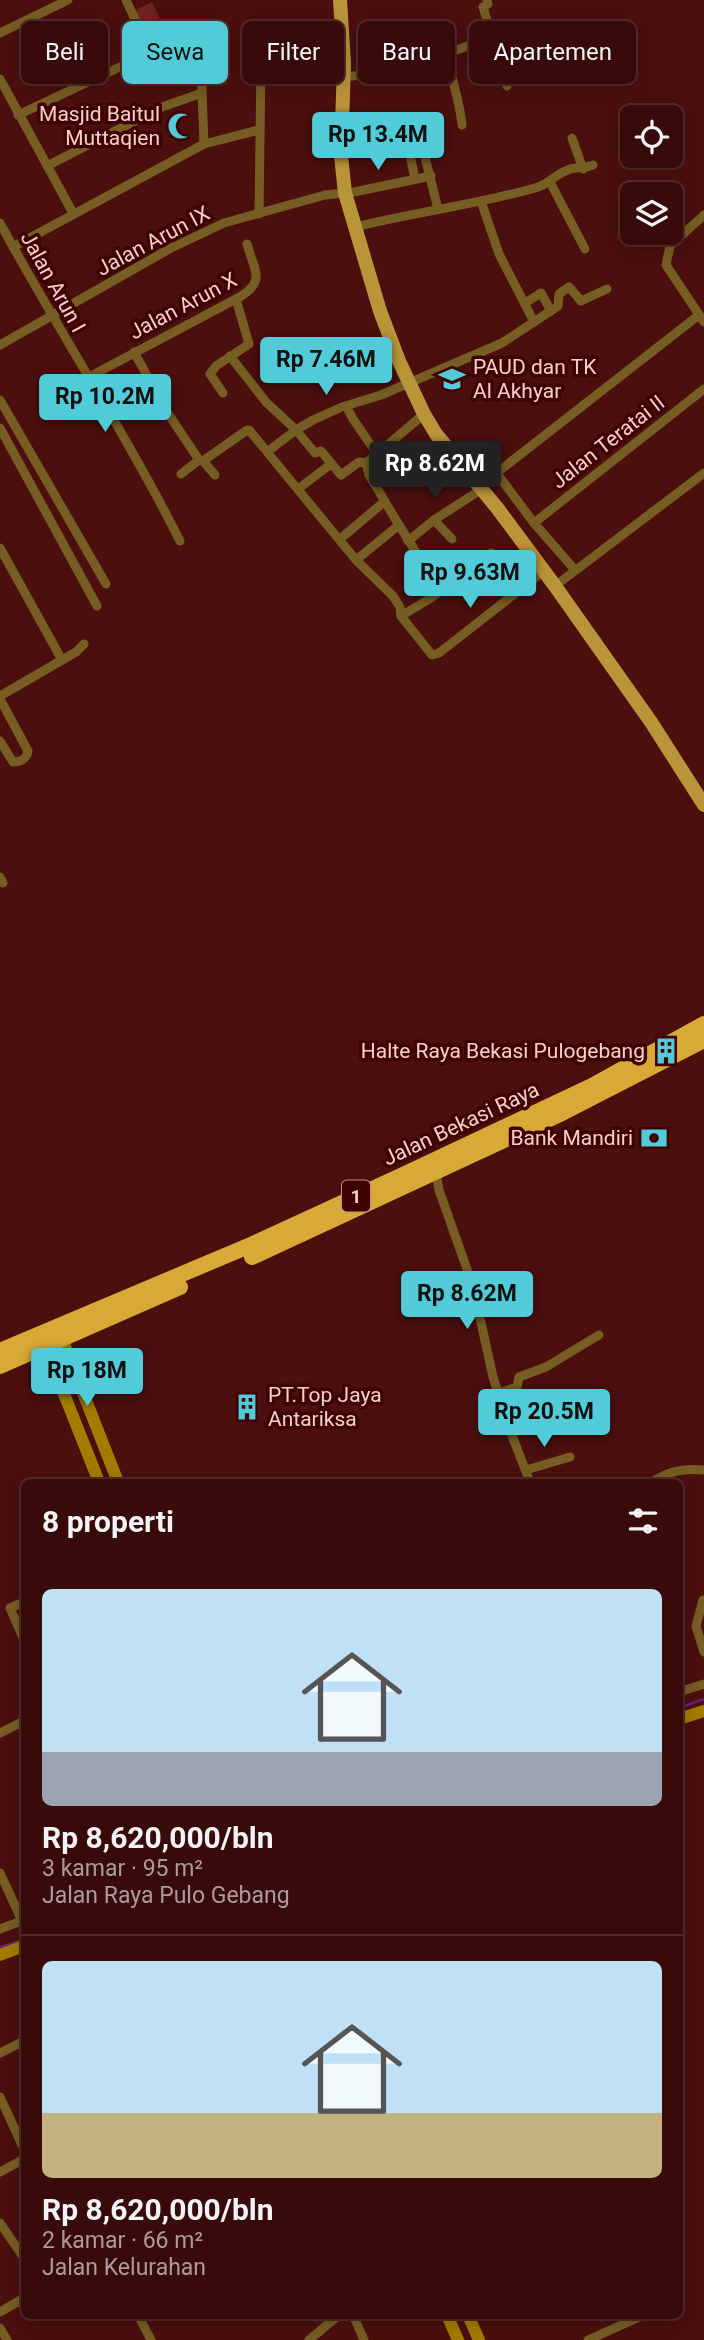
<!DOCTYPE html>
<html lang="id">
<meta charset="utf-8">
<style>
body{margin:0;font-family:Roboto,sans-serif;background:#431918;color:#f1f3f6;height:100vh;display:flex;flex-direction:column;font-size:26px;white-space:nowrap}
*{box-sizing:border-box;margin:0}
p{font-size:23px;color:#ab9b9c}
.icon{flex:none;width:38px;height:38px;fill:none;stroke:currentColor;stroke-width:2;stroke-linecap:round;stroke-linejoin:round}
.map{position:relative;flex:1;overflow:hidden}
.drawer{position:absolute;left:21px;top:1479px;width:662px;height:840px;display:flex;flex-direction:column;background:#380b0a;border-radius:10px;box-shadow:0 4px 18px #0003,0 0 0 2px #522b2b}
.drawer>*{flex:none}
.top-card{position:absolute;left:21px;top:21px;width:663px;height:63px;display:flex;gap:14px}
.buttons{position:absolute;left:620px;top:105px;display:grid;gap:14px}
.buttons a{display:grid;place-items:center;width:63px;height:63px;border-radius:10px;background:#380b0a;box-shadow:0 4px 18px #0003,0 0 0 2px #522b2b;font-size:35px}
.price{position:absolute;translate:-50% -60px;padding:0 16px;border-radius:7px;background:#52cbd9;color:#111;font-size:23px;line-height:46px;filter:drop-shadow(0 2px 4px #0008)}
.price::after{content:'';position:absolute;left:50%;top:42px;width:21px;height:16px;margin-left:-10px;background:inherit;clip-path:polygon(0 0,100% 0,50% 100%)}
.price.current{background:#222;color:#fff}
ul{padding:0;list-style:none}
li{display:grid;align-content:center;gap:14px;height:371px;padding:0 21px}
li+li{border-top:2px solid #522b2b}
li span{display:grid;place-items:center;height:217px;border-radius:10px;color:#555}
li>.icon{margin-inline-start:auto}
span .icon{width:126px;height:126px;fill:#fffc;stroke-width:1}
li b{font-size:30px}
h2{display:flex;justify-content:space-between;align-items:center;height:84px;padding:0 21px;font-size:30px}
.chip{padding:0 24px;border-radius:10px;background:#380b0a;box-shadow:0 4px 18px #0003,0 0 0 2px #522b2b;font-size:24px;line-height:63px}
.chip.current{background:#52cbd9;color:#111}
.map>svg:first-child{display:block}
</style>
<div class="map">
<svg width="704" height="2340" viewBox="0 0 704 2340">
<rect width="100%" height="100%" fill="#4b0f0e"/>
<path fill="#6f2320" d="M152,2L169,38L151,47L133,11Z"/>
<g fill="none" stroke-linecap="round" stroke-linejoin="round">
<g stroke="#771a7b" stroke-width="2.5">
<path d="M679,1708L704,1699"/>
<path d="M0,1947L24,1940"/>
</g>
<g stroke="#765d23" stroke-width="9">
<path d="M126,0L150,51"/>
<path d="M487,0L488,4L483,7L507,86"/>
<path d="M0,33L68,0"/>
<path d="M447,55C451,79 460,101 462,125"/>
<path d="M344,77C401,72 453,50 507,33"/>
<path d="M0,79L73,213"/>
<path d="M18,115L192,33L197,34L200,41L204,144"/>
<path d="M572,138L583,169"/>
<path d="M47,166L162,107L202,93"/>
<path d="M415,179L410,155L411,152L416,150L424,153L438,209"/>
<path d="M550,182L585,249"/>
<path d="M481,201L499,254L534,322"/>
<path d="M259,214L261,63"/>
<path d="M704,215L670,246L666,265L704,322"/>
<path d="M0,223C58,330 125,432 180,541"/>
<path d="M355,227C414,212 476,205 535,188C550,184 555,174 568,170C577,166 584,169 593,165"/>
<path d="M13,247L204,144L259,130"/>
<path d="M525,303L541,293L551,311"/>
<path d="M0,345L171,248L224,223L325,195L354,192L431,176"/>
<path d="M134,352L169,415L199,460L203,461L215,475"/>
<path d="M230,356L266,402L296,430L315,453L321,451L341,475L359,462L366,463L377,454L353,419L346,406"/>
<path d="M89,377L236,299C267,282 255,273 247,244"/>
<path d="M223,393L210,374L216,366L249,344L236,299"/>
<path d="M0,400L106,584"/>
<path d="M0,428L97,606"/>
<path d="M377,454L424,414"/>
<path d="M203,461L247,430H249L264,448"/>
<path d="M366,463L369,475L399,525"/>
<path d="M181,474L199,460"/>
<path d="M298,489L331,464"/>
<path d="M434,520L452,539"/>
<path d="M534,523L704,389"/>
<path d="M340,539L384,502"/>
<path d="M408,541L434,520L482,489"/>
<path d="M0,548L62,660"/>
<path d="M356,560L399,525L419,557L445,587"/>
<path d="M575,570L534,523L498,475L499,471L699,315"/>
<path d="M544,571L439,653L432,655L401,616L400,607L393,596L356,560L267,452L296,430L313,420L342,407L381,395L502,343L558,306L559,294L569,287L581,301L607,289"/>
<path d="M555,586L704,473"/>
<path d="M401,616L431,598L491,553L519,591"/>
<path d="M0,696L76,652L84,644"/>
<path d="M0,699L28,751C27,759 20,762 13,762L0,741"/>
<path d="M0,877L3,883"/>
<path d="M436,1173L439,1190L473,1286L493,1377L511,1433L530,1482"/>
<path d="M478,1310L516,1299"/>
<path d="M499,1393L517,1387L519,1377L546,1367L599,1335"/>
<path d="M526,1470L570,1457"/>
<path d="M652,1482C669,1471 684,1468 704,1470"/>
<path d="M703,1600L696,1626L704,1652"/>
<path d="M24,1602L10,1608L24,1640"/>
<path d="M679,1692L704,1684"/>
<path d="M0,1733L24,1721"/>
<path d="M0,1873L24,1925"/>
<path d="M0,1929L24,1920"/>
<path d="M0,2053L24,2041"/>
<path d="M0,2097L24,2149"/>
<path d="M0,2172L24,2159"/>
<path d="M0,2223L24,2258"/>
<path d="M0,2312L24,2298"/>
<path d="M138,2315L151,2340"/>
<path d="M353,2315L364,2340"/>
<path d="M0,2328L7,2340"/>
<path d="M309,2340L339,2315"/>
<path d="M588,2340L644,2315"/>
</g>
<g stroke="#a27b00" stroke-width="12">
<path d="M62,1339L118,1482"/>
<path d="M45,1346L99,1482"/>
<path d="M679,1719L704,1711"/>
<path d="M0,1955L24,1946"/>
<path d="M447,2315L458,2340"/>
<path d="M468,2315L479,2340"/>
</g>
<path stroke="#ba9439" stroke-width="14" d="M340,0L344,63L341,156L345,193L380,311L399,361L424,414L436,434L498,509L555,586L651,722L704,805"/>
<g stroke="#d7a936" stroke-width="16">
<path d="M252,1257L562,1113L704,1040"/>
<path d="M0,1351L253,1244L403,1175L592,1086L704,1024"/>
<path d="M0,1366L180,1287"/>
</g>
</g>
<defs>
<g id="mosque-bare" transform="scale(2.1)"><path d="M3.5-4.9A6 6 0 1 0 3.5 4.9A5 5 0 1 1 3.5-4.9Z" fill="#52cbd9" stroke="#3f0305" stroke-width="2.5" paint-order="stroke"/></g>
<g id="school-bare" transform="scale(2.1)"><path d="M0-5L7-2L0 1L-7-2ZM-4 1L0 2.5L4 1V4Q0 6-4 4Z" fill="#52cbd9" stroke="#3f0305" stroke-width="2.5" paint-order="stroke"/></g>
<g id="building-bare" transform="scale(2.1)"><path d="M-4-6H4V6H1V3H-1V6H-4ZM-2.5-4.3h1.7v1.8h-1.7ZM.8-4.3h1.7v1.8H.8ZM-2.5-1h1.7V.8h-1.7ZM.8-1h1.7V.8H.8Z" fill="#52cbd9" stroke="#3f0305" stroke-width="2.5" paint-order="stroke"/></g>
<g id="bank-bare" transform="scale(2.1)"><path d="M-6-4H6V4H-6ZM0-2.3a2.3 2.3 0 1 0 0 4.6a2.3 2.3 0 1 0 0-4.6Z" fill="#52cbd9" stroke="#3f0305" stroke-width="2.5" paint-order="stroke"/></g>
</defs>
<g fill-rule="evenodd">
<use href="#mosque-bare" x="181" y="126"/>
<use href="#school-bare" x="452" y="379"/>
<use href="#building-bare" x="666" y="1051"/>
<use href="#bank-bare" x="654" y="1138"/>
<use href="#building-bare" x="247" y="1407"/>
</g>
<g text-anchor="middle" stroke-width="7" stroke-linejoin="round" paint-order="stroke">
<rect fill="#3f0305" stroke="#bf928f" stroke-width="2" x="342" y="1180.5" width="28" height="31" rx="5"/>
<g font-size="19" font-weight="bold" fill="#f6cfca">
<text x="356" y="1203">1</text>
</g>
<g font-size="21" fill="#f6cfca" stroke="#3f0305" text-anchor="end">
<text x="160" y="121">Masjid Baitul<tspan x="160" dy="24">Muttaqien</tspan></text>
<text x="473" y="374" text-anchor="start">PAUD dan TK<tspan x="473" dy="24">Al Akhyar</tspan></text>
<text x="645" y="1058">Halte Raya Bekasi Pulogebang</text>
<text x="633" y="1145">Bank Mandiri</text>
<text x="268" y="1402" text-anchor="start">PT.Top Jaya<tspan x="268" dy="24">Antariksa</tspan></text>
</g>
<g font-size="21" fill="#f6cfca" stroke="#3f0305">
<text transform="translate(153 241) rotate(-28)" y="7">Jalan Arun IX</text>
<text transform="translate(53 282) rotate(61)" y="7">Jalan Arun I</text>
<text transform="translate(183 306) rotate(-28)" y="7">Jalan Arun X</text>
<text transform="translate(608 442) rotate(-38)" y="7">Jalan Teratai II</text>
<text transform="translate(461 1124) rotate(-25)" y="7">Jalan Bekasi Raya</text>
</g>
</g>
</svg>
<div class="buttons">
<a><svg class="icon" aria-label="locate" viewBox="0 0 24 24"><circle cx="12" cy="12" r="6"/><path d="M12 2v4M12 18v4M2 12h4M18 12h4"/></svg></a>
<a><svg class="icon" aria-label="layers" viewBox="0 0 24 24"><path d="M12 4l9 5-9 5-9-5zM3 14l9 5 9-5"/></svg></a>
</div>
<b class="price" style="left:378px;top:172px">Rp 13.4M</b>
<b class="price" style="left:326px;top:397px">Rp 7.46M</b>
<b class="price" style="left:105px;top:434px">Rp 10.2M</b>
<b class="price current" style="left:435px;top:501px">Rp 8.62M</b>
<b class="price" style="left:470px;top:610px">Rp 9.63M</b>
<b class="price" style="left:467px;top:1331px">Rp 8.62M</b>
<b class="price" style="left:87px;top:1408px">Rp 18M</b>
<b class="price" style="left:544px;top:1449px">Rp 20.5M</b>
<div class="top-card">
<a class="chip">Beli</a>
<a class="chip current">Sewa</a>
<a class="chip">Filter</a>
<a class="chip">Baru</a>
<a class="chip">Apartemen</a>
</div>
<section class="drawer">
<h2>8 properti<svg class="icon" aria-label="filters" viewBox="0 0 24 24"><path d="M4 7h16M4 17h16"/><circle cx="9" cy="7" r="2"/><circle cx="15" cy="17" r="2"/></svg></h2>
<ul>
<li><span style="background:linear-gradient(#bfe0f5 75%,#9aa5b1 0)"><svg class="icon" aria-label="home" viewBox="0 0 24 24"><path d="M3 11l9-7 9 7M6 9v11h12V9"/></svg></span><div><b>Rp 8,620,000/bln</b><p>3 kamar · 95 m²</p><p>Jalan Raya Pulo Gebang</p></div></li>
<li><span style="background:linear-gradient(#bfe0f5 70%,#c2b280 0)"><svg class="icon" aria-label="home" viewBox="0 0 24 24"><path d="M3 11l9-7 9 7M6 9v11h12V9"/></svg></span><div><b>Rp 8,620,000/bln</b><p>2 kamar · 66 m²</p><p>Jalan Kelurahan</p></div></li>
</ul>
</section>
</div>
